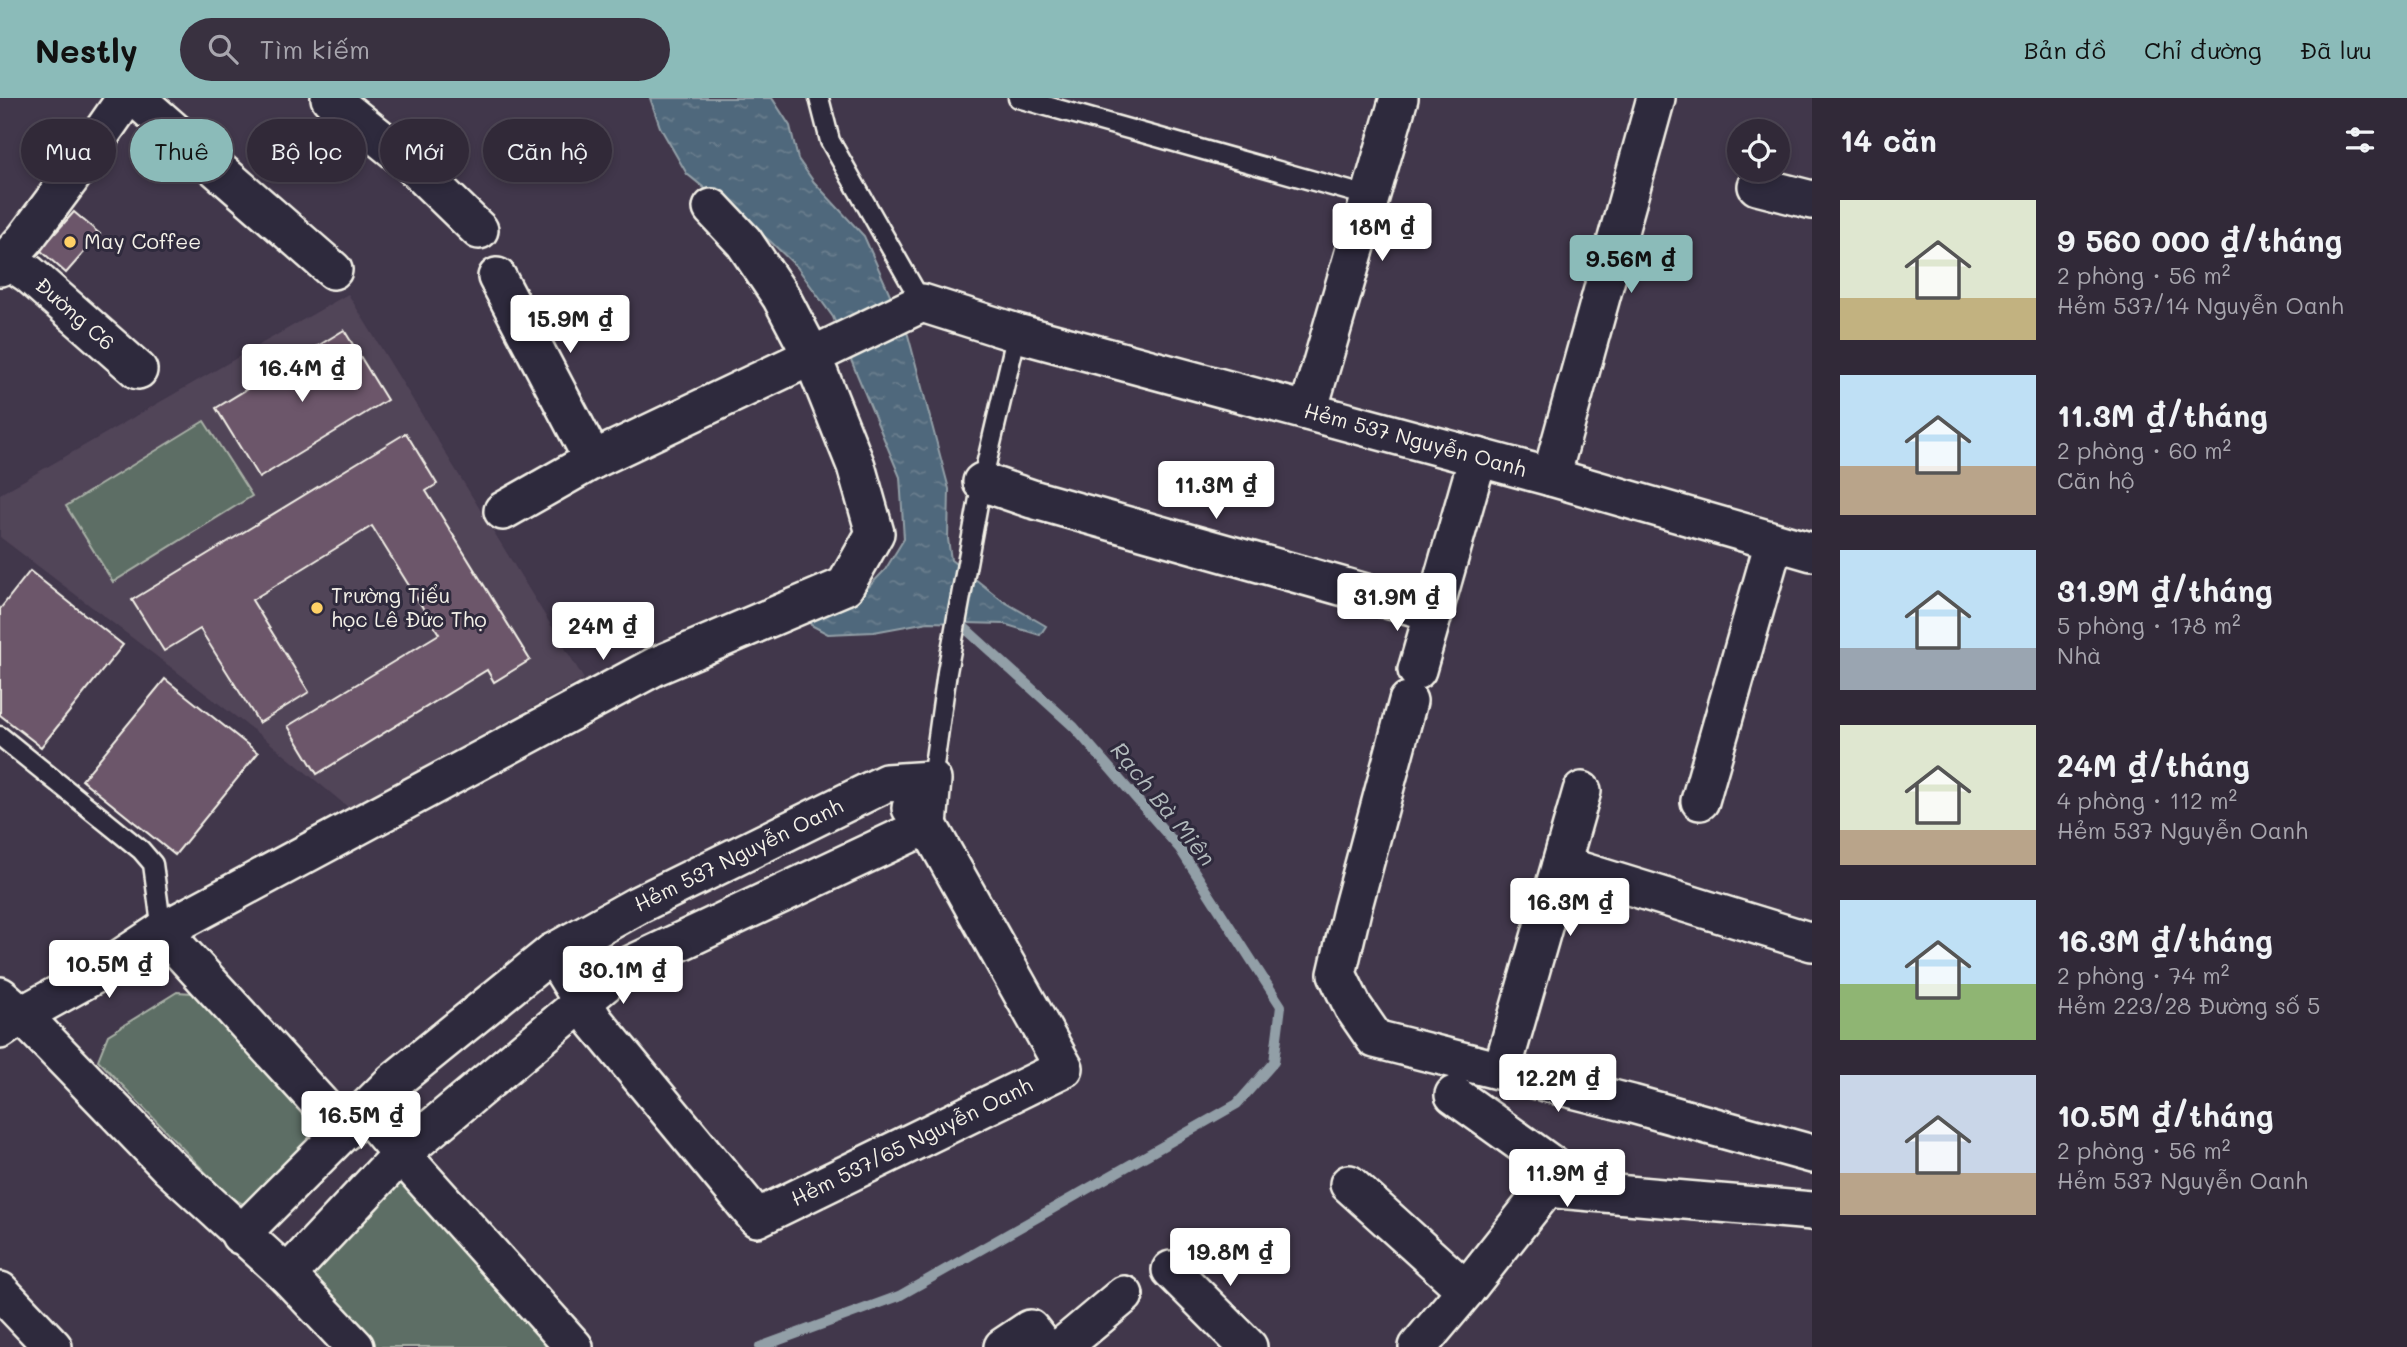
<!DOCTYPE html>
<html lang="vi">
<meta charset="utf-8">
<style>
body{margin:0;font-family:Mali,sans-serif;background:#393140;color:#f1f3f6;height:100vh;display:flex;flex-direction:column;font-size:26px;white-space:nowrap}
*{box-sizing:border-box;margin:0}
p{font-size:23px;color:#a8a6ae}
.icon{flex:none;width:38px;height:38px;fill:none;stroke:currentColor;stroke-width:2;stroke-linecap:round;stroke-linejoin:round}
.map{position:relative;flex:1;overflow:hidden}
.details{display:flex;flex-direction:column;background:#312938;width:595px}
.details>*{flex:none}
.hud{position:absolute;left:21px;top:21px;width:665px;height:63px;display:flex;gap:14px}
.tools{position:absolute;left:1727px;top:21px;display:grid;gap:14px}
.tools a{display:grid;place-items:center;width:63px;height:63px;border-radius:50%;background:#312938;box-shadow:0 4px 10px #0003,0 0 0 2px #4c4553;font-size:35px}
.price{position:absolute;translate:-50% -60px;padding:0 16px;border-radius:7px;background:#fff;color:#222;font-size:23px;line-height:46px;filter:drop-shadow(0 2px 4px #0008)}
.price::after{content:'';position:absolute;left:50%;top:42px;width:21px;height:16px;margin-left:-10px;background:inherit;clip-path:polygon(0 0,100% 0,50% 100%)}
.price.current{background:#8bbbb9;color:#111}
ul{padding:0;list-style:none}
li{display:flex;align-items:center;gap:21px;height:175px;padding:0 28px}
li span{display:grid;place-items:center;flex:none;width:196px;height:140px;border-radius:0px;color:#555}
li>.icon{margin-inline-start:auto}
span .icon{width:84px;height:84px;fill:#fffc;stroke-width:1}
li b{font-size:30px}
h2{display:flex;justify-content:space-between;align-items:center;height:84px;padding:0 28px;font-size:30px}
.pill{padding:0 24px;border-radius:32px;background:#312938;box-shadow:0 4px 10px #0003,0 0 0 2px #4c4553;font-size:24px;line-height:63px}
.pill.current{background:#8bbbb9;color:#111}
header{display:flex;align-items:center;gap:42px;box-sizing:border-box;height:98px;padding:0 35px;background:#8bbbb9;color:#111}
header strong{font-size:33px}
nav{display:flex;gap:38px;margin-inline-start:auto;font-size:24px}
.search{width:490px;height:63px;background:#393140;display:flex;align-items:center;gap:18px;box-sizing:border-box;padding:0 24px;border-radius:38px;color:#a8a6ae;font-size:26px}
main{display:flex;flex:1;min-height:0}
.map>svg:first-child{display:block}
</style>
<header>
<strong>Nestly</strong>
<div class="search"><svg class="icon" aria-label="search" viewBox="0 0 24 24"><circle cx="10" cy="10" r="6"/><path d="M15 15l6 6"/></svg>Tìm kiếm</div>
<nav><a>Bản đồ</a><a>Chỉ đường</a><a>Đã lưu</a></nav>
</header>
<main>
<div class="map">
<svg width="1812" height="1249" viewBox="0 0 1812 1249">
<defs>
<pattern id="water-ripples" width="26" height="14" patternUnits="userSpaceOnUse" patternTransform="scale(1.75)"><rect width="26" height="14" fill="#50687b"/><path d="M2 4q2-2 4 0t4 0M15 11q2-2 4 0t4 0" fill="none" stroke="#6a7e8e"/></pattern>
</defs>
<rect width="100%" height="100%" fill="#41374b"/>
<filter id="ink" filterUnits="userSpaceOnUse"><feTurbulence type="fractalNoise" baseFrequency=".0143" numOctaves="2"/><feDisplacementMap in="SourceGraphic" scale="14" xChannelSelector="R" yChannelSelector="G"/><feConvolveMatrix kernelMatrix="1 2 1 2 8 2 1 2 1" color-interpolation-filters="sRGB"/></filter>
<g filter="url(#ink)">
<path fill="#514458" d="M348,196L584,581L349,710L269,644L0,439V396Z"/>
<g fill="#5d6e65" stroke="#a8b0a6" stroke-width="2">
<path d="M204,323L252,398L113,484L66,408Z"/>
<path d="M177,894L193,895L209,903L320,1023V1033L253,1104L243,1106L228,1098L98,962L108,937Z"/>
<path d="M397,1083L410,1086L555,1249H371L310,1179L313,1166Z"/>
</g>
<path fill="url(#water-ripples)" stroke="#929fa7" stroke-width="2" d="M650,0H772L790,28L798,61L814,84L864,138L908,237L949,391L948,441L951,462L1003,503L1046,528L1040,537L1004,526L928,524L874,534L828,536L811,527L807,518L854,504L885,472L904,441L900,379L833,219L797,169L770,143L687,76L660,29Z"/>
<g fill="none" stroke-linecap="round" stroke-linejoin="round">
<path stroke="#929fa7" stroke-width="10" d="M760,1249L899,1198L1237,1006L1274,964L1281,908L1180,751L1074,629L955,521"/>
</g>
<g fill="#6c566b" stroke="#f4f1e8" stroke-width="2">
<path d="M74,114L100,136L66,175L40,152Z"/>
<path d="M344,232L387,302L259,380L216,310Z"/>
<path d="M406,335L437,386L426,393L530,562L494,584L487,572L317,676L288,628L439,536L372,428L252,502L309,594L259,625L200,531L164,553L132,502Z"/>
<path d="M30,473L123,547L41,649L0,617V511Z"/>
<path d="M165,581L258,655L175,757L82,682Z"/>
</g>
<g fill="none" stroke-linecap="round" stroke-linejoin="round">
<g stroke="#f4f1e8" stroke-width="23">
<g id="lane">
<path d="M819,0L830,43L922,205"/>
<path d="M1018,0L1371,99"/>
<path d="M0,638L141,752L153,766L162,833"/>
<path d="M932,682L947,574L982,384L1017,235"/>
</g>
</g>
<g stroke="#f4f1e8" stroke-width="42">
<g id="street">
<path d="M136,0L333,172"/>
<path d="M330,0L408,63L479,132"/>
<path d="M1757,88L1812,102"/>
<path id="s1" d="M8,162L29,176L138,272"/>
<path d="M0,169L25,141L69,82L126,0"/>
<path d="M497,179L593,362"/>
<path d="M1308,313L1399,0"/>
<path d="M1551,379L1656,0"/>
<path d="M982,384L1032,401L1433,514"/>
<path d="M503,413L593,362L812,258L781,199L744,144L712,110"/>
<path d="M1417,572L1478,359"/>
<path d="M1408,603L1352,812L1337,876L1353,909L1375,941L1632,1006L1812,1056"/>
<path d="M1700,703L1774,444"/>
<path d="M1561,767L1812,844"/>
<path d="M162,833L345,1033"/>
<path id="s2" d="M552,855L595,924L757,1120L1064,970L928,727L911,710"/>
<path d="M0,898L22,917L168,1068L287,1177L355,1249"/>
<path id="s3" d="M0,932L22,917L103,872L162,833L656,568L845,488L875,435L856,368L812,258L922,205L1017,235L1551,379L1812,454"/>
<path d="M1502,972L1582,693"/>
<path d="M365,1013L401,1056L574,1249"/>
<path d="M1349,1086L1466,1192"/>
<path d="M1546,1090L1812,1113"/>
<path id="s4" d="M240,1137L393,984L552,855L638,807L886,685L932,682L928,727L622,871L401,1056L287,1177"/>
<path d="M1171,1172L1248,1249"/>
<path d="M0,1193L53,1249"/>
<path d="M1003,1249L1030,1231L1044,1249"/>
<path d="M1062,1249L1124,1197"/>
<path d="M1418,1249L1466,1192L1560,1073L1454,997"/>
</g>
</g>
<use href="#lane" stroke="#2f2a3d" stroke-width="18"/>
<use href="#street" stroke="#2f2a3d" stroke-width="37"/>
</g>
</g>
<g fill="#ffd166" stroke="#2f2a3d" stroke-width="2.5">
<circle cx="70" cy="144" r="7"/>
<circle cx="317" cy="510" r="7"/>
</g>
<g text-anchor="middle" stroke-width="6" stroke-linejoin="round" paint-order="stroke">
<g font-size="21" fill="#f4f1e8" stroke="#2f2a3d" text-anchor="start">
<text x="84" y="151">May Coffee</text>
<text x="331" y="505">Trường Tiểu<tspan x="331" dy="24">học Lê Đức Thọ</tspan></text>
</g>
<g font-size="21" fill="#f4f1e8" stroke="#2f2a3d">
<text dy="7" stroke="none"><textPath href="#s1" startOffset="86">Đường C6</textPath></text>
<text dy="7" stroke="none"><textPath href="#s3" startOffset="1839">Hẻm 537 Nguyễn Oanh</textPath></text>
<text dy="7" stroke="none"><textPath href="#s4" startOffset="632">Hẻm 537 Nguyễn Oanh</textPath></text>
<text dy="7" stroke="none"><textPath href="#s2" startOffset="508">Hẻm 537/65 Nguyễn Oanh</textPath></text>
</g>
<g font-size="23" font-style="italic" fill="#b2babc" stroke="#2f2a3d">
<text transform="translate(1163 706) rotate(51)" y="8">Rạch Bà Miên</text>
</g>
</g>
</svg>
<div class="tools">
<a><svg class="icon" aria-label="locate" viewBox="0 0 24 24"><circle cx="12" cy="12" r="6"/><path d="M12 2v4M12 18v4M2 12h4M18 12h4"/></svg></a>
</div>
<b class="price" style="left:1382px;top:165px">18M ₫</b>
<b class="price current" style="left:1631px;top:197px">9.56M ₫</b>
<b class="price" style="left:570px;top:257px">15.9M ₫</b>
<b class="price" style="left:302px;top:306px">16.4M ₫</b>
<b class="price" style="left:1216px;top:423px">11.3M ₫</b>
<b class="price" style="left:1397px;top:535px">31.9M ₫</b>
<b class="price" style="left:603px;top:564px">24M ₫</b>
<b class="price" style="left:1570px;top:840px">16.3M ₫</b>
<b class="price" style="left:109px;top:902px">10.5M ₫</b>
<b class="price" style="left:623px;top:908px">30.1M ₫</b>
<b class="price" style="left:1558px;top:1016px">12.2M ₫</b>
<b class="price" style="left:361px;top:1053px">16.5M ₫</b>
<b class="price" style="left:1567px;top:1111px">11.9M ₫</b>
<b class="price" style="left:1230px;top:1190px">19.8M ₫</b>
<div class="hud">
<a class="pill">Mua</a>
<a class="pill current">Thuê</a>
<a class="pill">Bộ lọc</a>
<a class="pill">Mới</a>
<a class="pill">Căn hộ</a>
</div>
</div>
<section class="details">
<h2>14 căn<svg class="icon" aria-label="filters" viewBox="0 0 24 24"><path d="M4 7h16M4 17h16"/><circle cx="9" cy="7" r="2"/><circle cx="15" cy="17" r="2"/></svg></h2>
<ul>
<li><span style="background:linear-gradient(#dfe7d0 70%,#c2b280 0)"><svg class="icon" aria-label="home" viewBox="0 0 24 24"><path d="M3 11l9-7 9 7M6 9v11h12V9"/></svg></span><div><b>9 560 000 ₫/tháng</b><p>2 phòng · 56 m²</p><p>Hẻm 537/14 Nguyễn Oanh</p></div></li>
<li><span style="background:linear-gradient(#bfe0f5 65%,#b9a48a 0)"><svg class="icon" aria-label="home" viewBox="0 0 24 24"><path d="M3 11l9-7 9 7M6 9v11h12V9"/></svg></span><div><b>11.3M ₫/tháng</b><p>2 phòng · 60 m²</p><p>Căn hộ</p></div></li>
<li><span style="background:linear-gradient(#bfe0f5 70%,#9aa5b1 0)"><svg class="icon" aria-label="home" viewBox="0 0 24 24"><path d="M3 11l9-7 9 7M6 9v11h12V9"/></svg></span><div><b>31.9M ₫/tháng</b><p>5 phòng · 178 m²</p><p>Nhà</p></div></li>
<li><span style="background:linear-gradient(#dfe7d0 75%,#b9a48a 0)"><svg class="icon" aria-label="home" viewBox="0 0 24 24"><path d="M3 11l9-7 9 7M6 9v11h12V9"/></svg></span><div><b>24M ₫/tháng</b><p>4 phòng · 112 m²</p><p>Hẻm 537 Nguyễn Oanh</p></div></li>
<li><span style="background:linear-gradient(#bfe0f5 60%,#8fb573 0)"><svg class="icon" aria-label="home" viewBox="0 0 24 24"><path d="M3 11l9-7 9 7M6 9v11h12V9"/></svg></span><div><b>16.3M ₫/tháng</b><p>2 phòng · 74 m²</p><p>Hẻm 223/28 Đường số 5</p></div></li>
<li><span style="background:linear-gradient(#c9d6e8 70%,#b9a48a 0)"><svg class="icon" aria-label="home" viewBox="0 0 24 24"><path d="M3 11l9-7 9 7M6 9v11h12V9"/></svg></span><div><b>10.5M ₫/tháng</b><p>2 phòng · 56 m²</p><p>Hẻm 537 Nguyễn Oanh</p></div></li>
</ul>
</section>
</main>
